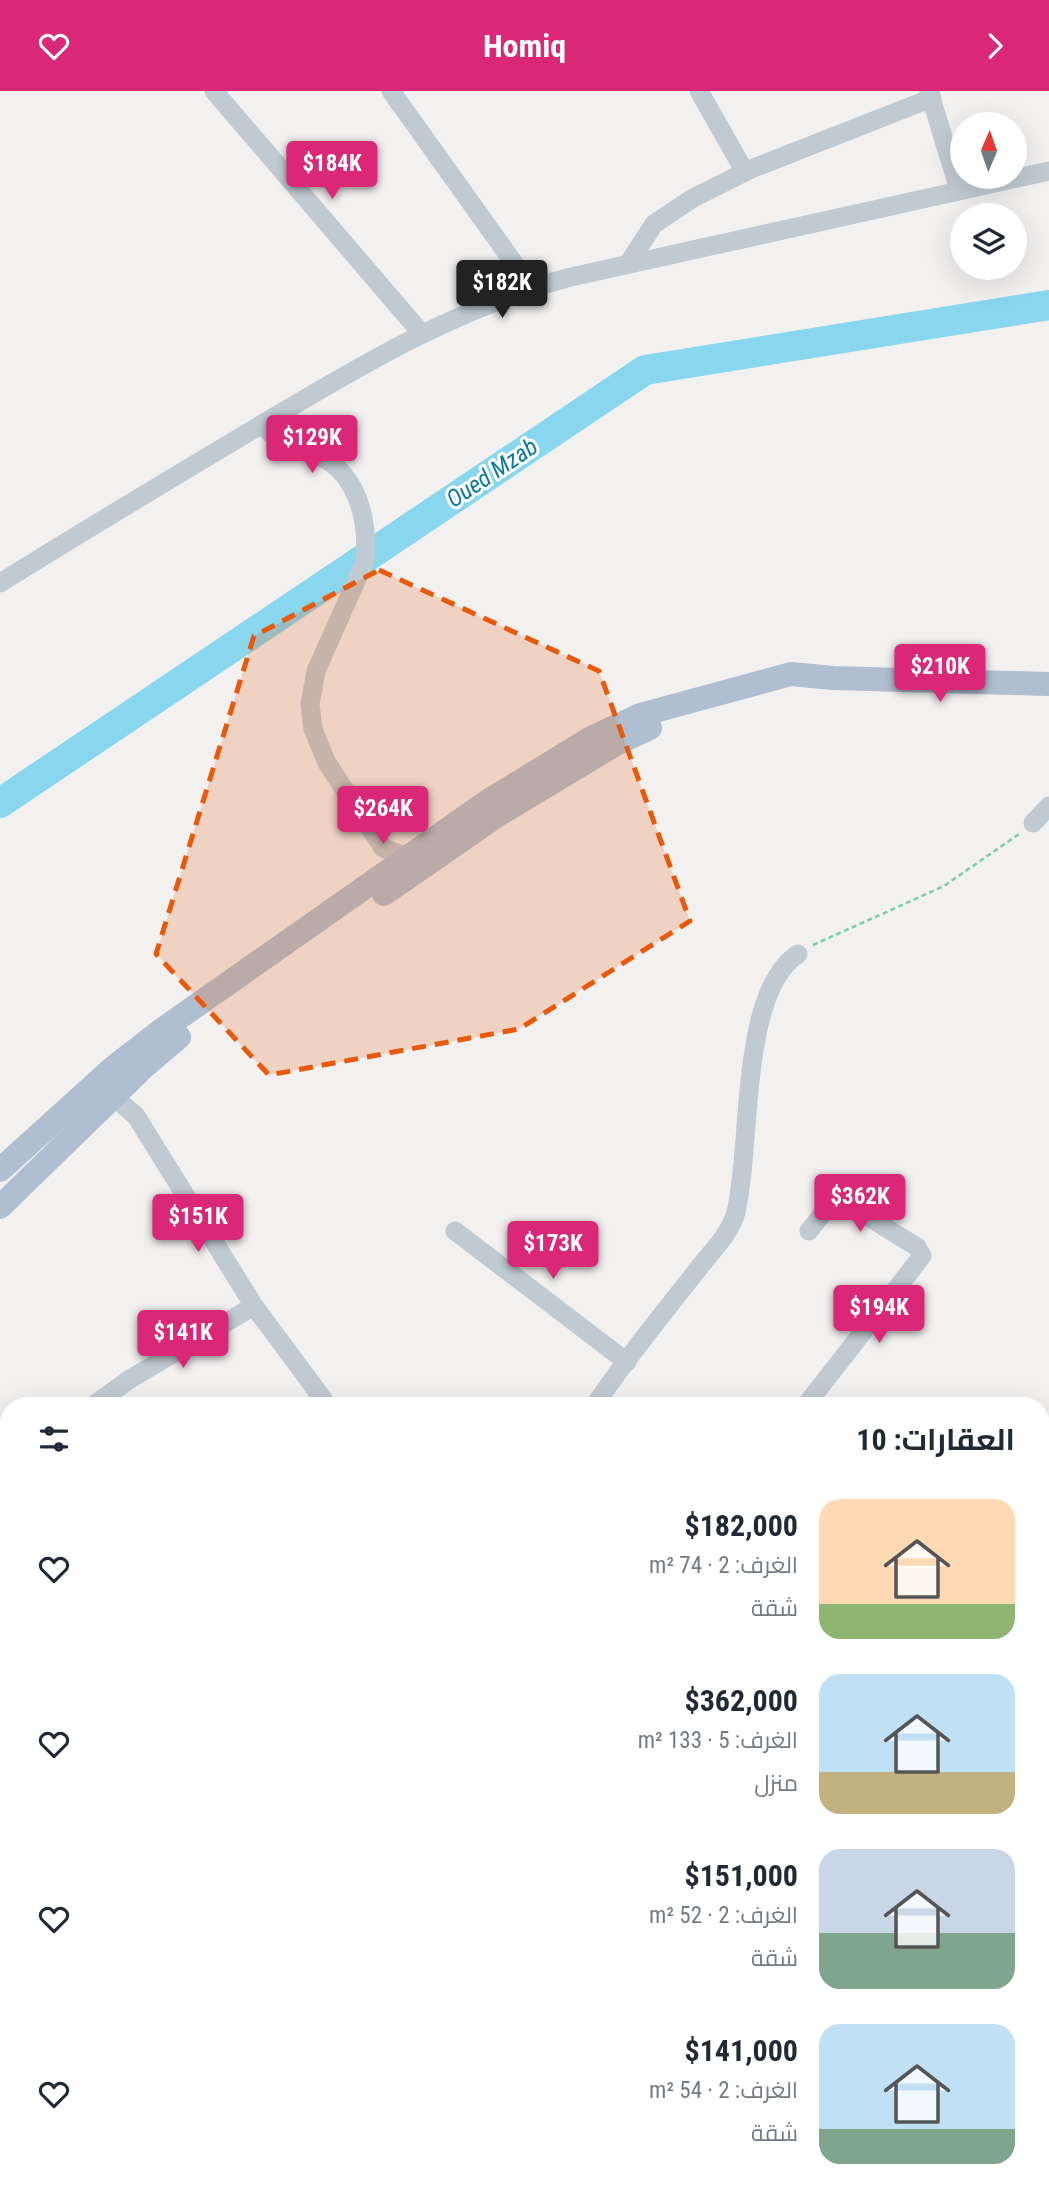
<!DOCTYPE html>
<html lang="ar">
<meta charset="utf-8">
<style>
body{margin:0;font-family:"Roboto Condensed",Cairo,sans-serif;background:#f6f6f7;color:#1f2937;direction:rtl;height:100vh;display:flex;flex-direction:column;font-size:26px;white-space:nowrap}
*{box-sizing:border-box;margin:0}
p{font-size:23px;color:#747a83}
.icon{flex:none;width:38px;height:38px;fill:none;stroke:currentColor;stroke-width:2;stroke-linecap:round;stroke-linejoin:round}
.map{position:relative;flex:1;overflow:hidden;direction:ltr}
.sheet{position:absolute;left:0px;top:1306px;width:1050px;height:800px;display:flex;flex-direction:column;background:#fff;border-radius:28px 28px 0 0;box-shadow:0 7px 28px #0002;direction:rtl}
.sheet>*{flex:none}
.needle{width:46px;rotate:2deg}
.buttons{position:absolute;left:950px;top:21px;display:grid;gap:14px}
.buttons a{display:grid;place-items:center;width:77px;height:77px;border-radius:50%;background:#fff;box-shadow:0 7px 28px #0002;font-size:35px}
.price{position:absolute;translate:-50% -60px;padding:0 16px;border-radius:7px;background:#db2777;color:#fff;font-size:23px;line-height:46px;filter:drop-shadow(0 2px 4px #0008)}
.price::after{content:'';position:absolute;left:50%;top:42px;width:21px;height:16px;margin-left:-10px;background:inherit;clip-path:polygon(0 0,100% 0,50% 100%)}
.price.current{background:#222;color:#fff}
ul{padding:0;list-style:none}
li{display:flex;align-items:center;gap:21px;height:175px;padding:0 35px}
li span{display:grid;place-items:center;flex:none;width:196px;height:140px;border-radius:21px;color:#555}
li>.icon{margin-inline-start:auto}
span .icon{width:84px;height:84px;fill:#fffc;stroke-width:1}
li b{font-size:30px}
h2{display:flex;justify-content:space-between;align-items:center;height:84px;padding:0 35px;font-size:30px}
header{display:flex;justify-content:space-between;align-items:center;height:91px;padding:0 35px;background:#db2777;color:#fff;font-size:32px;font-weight:700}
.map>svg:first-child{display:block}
</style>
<header><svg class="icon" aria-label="forward" viewBox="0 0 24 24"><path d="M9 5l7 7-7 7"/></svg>Homiq<svg class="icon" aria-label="heart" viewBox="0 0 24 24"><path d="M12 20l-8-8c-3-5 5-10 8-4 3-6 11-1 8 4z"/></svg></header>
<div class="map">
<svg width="1049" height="2104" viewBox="0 0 1049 2104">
<rect width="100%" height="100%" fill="#f3f0f0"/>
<g fill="#bef1d4">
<path d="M1049,1407V1472L1041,1467V1413Z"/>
<path d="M1041,1475L1049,1480V1593L1041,1599Z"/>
<path d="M491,2096H757L760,2104H487Z"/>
</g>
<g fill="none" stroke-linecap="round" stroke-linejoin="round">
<path stroke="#89d6ef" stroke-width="30" d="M0,712L645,279L1049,214"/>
<g stroke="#74d1a7" stroke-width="2.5" stroke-dasharray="5 3.5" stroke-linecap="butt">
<path d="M813,854L944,795L1019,743"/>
<path d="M1041,2069L1049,2073"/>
<path d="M983,2104L986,2096"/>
</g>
<g stroke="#c0cad2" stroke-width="19">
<path d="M214,0L422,243"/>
<path d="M391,0L531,196"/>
<path d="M699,0L745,81"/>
<path d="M929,0L959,99"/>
<path d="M628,173L654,133L693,107L751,78L932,7"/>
<path d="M262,333L284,357C293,359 303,359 311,362C356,376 369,427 365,470L316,580L310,613L313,638L327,672L383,757L400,763L414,779"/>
<path d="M0,492C87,438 175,385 264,332C361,274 460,215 571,186L1049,80"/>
<path d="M1033,732L1049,715"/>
<path d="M105,998L136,1025L254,1215L323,1308"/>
<path d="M455,1140L627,1271"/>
<path d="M94,1314L130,1288L254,1215"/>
<path d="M595,1314C626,1267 663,1223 698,1178C711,1161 731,1142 736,1121C752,1057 739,901 798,863"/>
<path d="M806,1314L922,1165L917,1156L841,1109L831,1112L809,1140"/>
<path d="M0,1377L9,1371"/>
<path d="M0,1661L9,1709"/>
<path d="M1041,1712L1049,1678"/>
<path d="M1041,1781L1049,1770"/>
<path d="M1041,1822L1049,1814"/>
<path d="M0,1871L9,1848"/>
<path d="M1041,1875L1049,1876"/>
<path d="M1041,1931L1049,1933"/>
<path d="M1041,1988L1049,1974"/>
<path d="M0,2062L9,2063"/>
<path d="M0,2093L9,2088"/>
<path d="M50,2096L54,2104"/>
<path d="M157,2096L161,2104"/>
<path d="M820,2096L823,2104"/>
<path d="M202,2104L214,2096"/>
<path d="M454,2104L455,2096"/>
</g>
<g stroke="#afbed0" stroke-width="24">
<path d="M384,803L498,724L616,653L650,637"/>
<path d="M0,1079L114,976L163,938L485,712L591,647L640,624L791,583L833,587L1049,593"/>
<path d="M0,1116L146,974L179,946"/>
<path d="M1041,1661L1049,1653"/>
<path d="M783,2096L784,2104"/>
</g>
</g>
<path fill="#e8590c" fill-opacity="0.2" stroke="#e8590c" stroke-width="5" stroke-dasharray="14 9" stroke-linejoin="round" d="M379,479L599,580L690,830L519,938L269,984L156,863L254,545Z"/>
<g text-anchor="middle" stroke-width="6" stroke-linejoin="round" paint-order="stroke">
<g font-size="24" font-style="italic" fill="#087ba1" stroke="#fff">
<text transform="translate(492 382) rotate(-34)" y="8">Oued Mzab</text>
</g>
</g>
</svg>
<div class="buttons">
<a><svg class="needle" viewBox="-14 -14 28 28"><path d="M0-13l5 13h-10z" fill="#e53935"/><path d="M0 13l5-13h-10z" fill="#747a83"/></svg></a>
<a><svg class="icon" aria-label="layers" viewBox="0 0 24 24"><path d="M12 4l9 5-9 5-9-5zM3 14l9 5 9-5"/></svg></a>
</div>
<b class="price" style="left:332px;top:110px">$184K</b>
<b class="price current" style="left:502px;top:229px">$182K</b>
<b class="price" style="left:312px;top:384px">$129K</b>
<b class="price" style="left:940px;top:613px">$210K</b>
<b class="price" style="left:383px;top:755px">$264K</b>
<b class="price" style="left:860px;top:1143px">$362K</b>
<b class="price" style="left:198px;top:1163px">$151K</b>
<b class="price" style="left:553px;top:1190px">$173K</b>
<b class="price" style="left:879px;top:1254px">$194K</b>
<b class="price" style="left:183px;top:1279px">$141K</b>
<section class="sheet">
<h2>العقارات: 10<svg class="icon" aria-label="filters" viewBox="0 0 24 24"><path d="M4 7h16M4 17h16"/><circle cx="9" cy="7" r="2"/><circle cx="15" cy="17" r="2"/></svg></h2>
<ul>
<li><span style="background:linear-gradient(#ffd9b3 75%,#8fb573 0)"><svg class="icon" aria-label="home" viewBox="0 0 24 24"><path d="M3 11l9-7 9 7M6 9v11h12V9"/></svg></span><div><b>$182,000</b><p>الغرف: 2 · 74 m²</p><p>شقة</p></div><svg class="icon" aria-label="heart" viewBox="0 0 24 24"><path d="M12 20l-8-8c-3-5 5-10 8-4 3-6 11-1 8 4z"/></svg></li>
<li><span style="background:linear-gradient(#bfe0f5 70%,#c2b280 0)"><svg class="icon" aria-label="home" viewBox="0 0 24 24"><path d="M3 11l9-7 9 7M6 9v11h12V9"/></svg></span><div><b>$362,000</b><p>الغرف: 5 · 133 m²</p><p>منزل</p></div><svg class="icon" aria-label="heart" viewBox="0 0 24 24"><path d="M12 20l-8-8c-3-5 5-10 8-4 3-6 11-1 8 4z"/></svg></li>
<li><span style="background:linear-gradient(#c9d6e8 60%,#7fa58c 0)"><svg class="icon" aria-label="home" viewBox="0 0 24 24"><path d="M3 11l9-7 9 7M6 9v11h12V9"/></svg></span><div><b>$151,000</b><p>الغرف: 2 · 52 m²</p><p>شقة</p></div><svg class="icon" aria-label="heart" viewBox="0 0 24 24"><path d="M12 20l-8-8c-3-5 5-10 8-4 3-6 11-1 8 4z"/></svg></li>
<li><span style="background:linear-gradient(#bfe0f5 75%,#7fa58c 0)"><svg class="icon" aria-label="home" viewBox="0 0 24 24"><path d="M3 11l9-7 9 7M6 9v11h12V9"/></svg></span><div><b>$141,000</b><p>الغرف: 2 · 54 m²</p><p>شقة</p></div><svg class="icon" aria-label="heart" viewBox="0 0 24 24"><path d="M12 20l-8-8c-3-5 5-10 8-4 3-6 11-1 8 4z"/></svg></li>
</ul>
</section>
</div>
